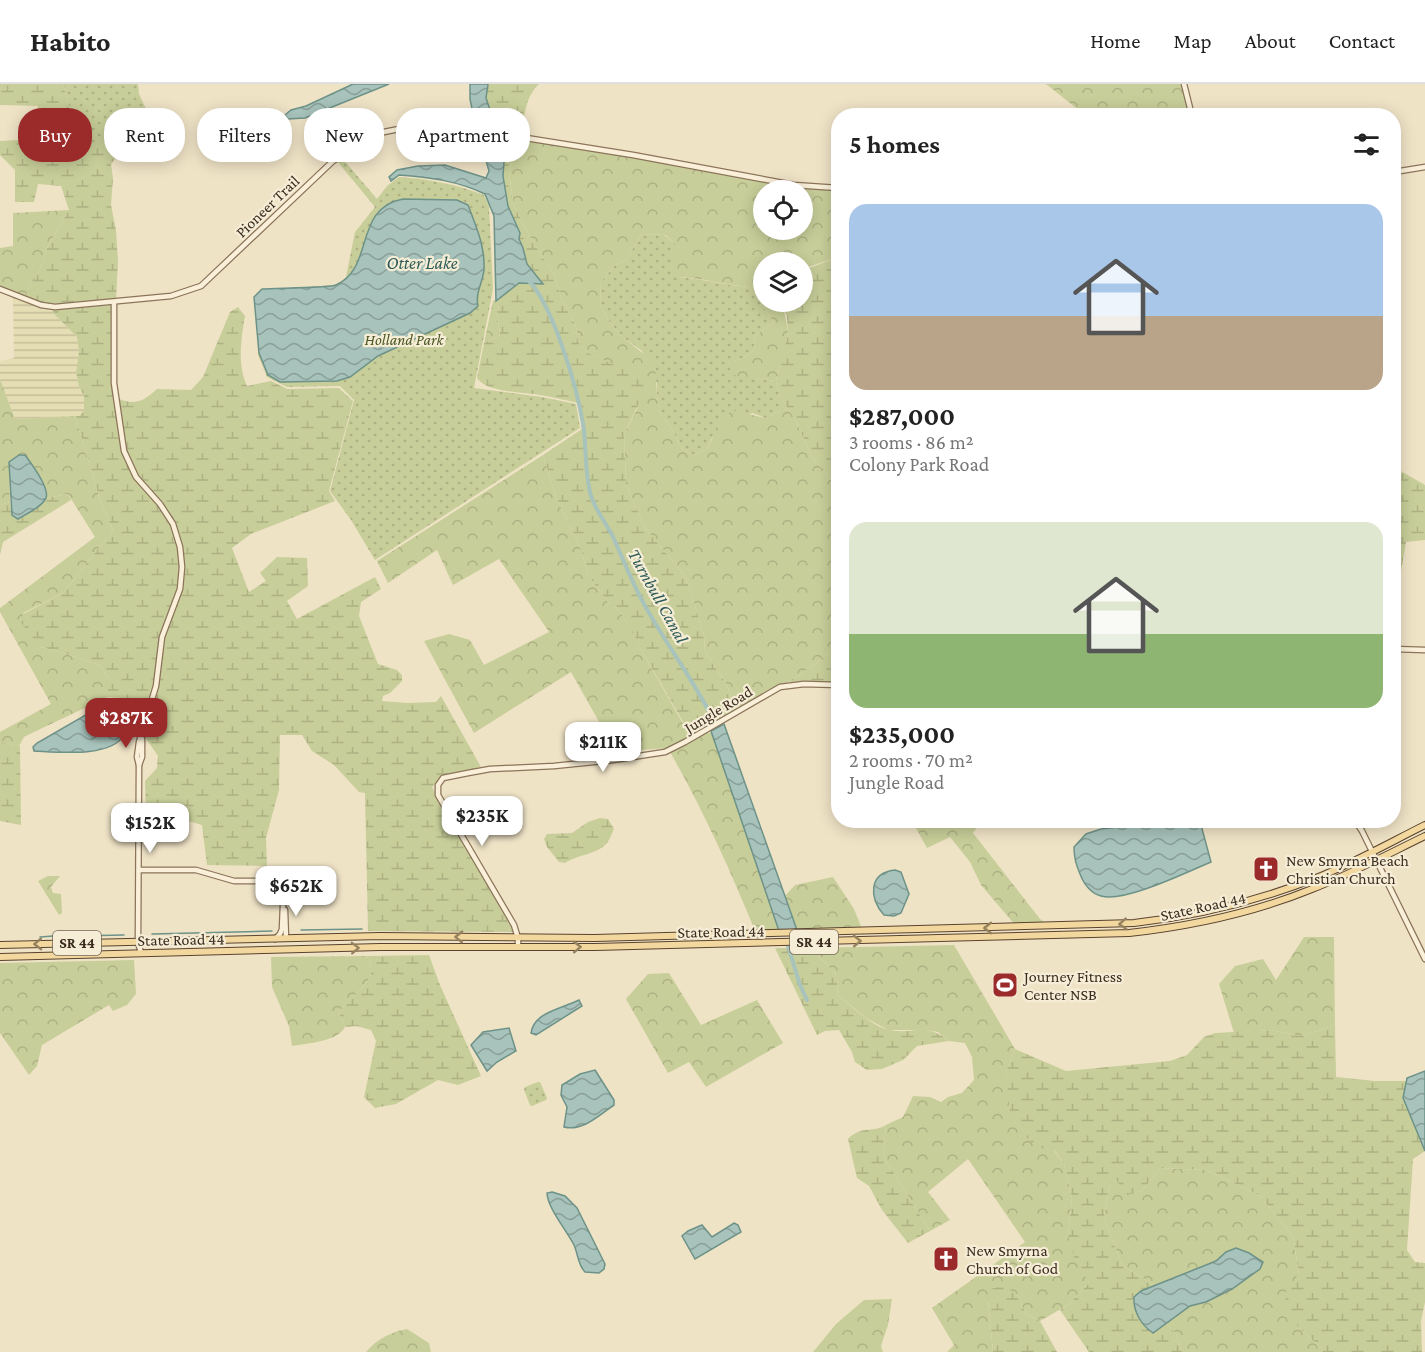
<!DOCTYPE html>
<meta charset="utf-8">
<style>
body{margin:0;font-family:"Crimson Pro",serif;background:#f2f2f2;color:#222;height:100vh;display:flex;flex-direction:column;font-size:22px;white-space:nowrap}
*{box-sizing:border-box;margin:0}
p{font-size:20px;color:#767676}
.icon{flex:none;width:33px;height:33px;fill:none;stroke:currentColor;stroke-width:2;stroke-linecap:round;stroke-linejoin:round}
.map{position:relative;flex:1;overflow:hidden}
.side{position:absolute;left:831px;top:24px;width:570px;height:720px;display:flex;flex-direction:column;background:#fff;border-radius:24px;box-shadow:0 3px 15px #0003}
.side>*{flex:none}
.top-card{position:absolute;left:18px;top:24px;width:570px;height:54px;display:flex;gap:12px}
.tools{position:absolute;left:753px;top:96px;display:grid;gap:12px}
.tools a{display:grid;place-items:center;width:60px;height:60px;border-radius:50%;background:#fff;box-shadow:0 3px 15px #0003;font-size:30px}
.price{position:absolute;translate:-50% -51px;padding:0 14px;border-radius:12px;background:#fff;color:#222;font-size:20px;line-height:39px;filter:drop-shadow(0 2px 3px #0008)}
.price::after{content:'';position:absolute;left:50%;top:36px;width:18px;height:14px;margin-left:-9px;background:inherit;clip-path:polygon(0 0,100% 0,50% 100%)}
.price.on{background:#9b2a2b;color:#fff}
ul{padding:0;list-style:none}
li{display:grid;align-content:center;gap:12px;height:318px;padding:0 18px}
li span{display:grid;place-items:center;height:186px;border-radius:18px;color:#555}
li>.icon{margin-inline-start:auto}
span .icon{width:108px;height:108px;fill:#fffc;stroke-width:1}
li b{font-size:26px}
h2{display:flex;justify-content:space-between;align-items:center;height:72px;padding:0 18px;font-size:26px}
.chip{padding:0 21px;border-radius:24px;background:#fff;box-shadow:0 3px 15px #0003;font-size:21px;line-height:54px}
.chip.on{background:#9b2a2b;color:#fff}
header{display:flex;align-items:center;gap:36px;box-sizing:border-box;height:84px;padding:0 30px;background:#fff;border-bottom:2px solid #e0e0e0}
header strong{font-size:28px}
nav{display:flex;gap:33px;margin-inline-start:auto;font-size:21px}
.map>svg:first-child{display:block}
</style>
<header>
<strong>Habito</strong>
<nav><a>Home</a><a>Map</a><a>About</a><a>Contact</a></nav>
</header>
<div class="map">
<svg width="1425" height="1268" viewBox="0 0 1425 1268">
<defs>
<pattern id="farmland-rules" width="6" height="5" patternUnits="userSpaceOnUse" patternTransform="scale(1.5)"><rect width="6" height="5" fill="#e5ddb3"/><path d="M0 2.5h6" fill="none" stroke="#c5be9a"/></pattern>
<pattern id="green-dots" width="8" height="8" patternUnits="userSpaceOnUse" patternTransform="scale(1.5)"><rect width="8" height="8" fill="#c8ce99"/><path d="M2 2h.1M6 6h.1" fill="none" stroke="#adb183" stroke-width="1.8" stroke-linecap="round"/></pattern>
<pattern id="forest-crowns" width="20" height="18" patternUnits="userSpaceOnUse" patternTransform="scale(1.5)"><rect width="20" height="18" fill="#c8ce99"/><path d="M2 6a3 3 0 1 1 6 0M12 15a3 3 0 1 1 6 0" fill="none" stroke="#adb183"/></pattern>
<pattern id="wetland-marsh" width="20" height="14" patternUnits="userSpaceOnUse" patternTransform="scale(1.5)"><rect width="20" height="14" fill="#c8ce99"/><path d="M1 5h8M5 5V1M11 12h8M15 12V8" fill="none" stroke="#adb183"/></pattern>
<pattern id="water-waves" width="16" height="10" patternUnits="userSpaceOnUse" patternTransform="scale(1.5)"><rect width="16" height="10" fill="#a7c3bb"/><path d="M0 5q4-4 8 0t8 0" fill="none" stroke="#899f97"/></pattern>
</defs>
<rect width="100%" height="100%" fill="#efe3c6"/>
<path fill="url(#farmland-rules)" d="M13,213L40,224L52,225L55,231L77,253L79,268L76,288L79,303L84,312V327L79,332L15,335L0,295V277L14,274Z"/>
<g fill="url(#green-dots)">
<path d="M63,0H138L139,10L156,46L141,61H115L82,73Z"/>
<path d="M342,74L377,115L387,102L399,93C429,95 455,100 484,111L489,122L493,205L474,304L542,313L576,320L580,344L375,476L351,436L330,407L354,316L340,302L287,303L267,293L258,271L262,212L343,208L355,148L375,123L337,77Z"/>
<path d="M642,150L664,151L676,160L679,193C703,195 725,201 749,203L774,238L755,252L754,266L745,273L728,280L756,294L776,297L780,312L788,324L765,334L752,329L712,354L707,365L693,371L682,365L670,342L660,330L657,312V299L642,267L624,254L610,239L600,220L601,198L615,181L625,177Z"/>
<path d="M538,998H540L547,1014L546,1016L532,1022L530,1021L524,1006L525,1003Z"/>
</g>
<g fill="url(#forest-crowns)" fill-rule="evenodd">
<path d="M1046,0H1185L1193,31H1085Z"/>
<path d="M521,55L633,74L794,104L838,107V173L808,183L803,187L802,178H764V218H784C782,227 788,239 788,250C787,266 779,282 776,297L732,291L728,280L745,273L754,266L755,252L774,238L749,203C725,201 703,194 679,193L672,182L676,160L665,151L642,150L625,177L615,181L601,198L600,220L610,239L624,254L655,279L657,312L660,330L670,342L682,365L693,371L707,365L721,338L732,326L765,334L788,324L796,337L812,373L838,403V560L816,580L788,598L779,601L735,626L727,601L705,568L704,551L686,493L645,444L626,400L624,350L637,325L641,294L588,269L578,258L576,242L561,214L555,192L531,155L513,119L509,87ZM764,106H802V146H764Z"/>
<path d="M69,126L48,162L39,188L29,203L26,213L0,203V164L13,162V129Z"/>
<path d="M496,216L499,223L497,226L500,251L484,259L493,217Z"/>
<path d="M0,295L15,335L75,332L101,419L113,446L63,509L23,529L40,563C61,567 79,575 100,581L108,594V613L34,648L24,653L19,662L0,658V648L51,620L0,528V524L95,453L68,410L46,414L47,407L9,378L10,418L0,421Z"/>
<path d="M543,371L556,413L581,465L588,491L607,517L620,528L634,548L639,562L685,643L698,648L668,664L616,668L571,588L474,649L424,557L449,550L470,556L484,581L549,548L499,475L453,501L437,466L388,499L377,477Z"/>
<path d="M705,649H712L779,847H755C730,785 703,726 670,668Z"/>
<path d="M912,737H982L973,749L1040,835L1049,841L1016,842L981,801L970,778L950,753L927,764Z"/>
<path d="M48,792H60L51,803L53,809L61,810L62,829L59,831L38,797Z"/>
<path d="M833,793L854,825L862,845L797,846L785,812L795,801Z"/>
<path d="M1304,853H1334L1335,941L1302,952L1270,946L1234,949L1219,900L1235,882L1263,875L1276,896Z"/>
<path d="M954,861L1015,965L1006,988L1009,1006L1064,1080L1072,1114L1068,1151L1089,1199L1068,1221L1040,1237L1026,1230L1017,1210L988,1217L993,1268H947L954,1261L932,1224L1025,1158L968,1075L928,1108L950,1136L930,1147L883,1072L886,1041L903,1033L913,1012L930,1013L941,1018L948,1013L962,1009L974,996L972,973L965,959L949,957L938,948L925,946H888L866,934L838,911L837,892L811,864Z"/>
<path d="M367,872C382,900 352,907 339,929L345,943C337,958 308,959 292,962L289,942L272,903L271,873Z"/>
<path d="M134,876L136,910L127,921L113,927L109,921L42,961L37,982L29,991L0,949V879Z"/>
<path d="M669,889L701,941L757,916L783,959L706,1003L689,978L668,989L626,915L648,890Z"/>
<path d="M1160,1084L1206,1086L1259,1111L1293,1152L1299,1190L1295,1240L1321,1264L1323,1268H1182L1176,1250L1166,1239L1190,1222L1206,1218L1247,1193L1260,1185L1263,1178L1258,1175L1226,1168L1216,1177L1155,1202L1122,1181L1104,1134L1109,1102L1117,1095L1127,1110L1142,1107Z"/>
<path d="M892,1215L888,1241L881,1262L883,1268H813L836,1240L864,1216Z"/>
<path d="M407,1245L429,1259L431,1268H366C377,1255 391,1248 407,1245Z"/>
</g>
<g fill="url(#wetland-marsh)">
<path d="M0,0H63L82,72L98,62L141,61L135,66L120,69L111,80L113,94L111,121L116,146L118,177L116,216C85,219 55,225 26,213L29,203L39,188L48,162L69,126L61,102L38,100L34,118H15V86L0,71V57L38,55V22L0,21Z"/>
<path d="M488,0H539C525,13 524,33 522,51L497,47L486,14Z"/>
<path d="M498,52L521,55L509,87L513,119L531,155L555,192L561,214L576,242L578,258L588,269L641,293L645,307L624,350L626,400L645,444L686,493L704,551L705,568L727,601L735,626L698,648L686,643L639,562L633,548L620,528L607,517L588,491L581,465L556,413L543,371L582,345L578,319C565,316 553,313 540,311C524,308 487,309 477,294L484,259L500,251L497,226L499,223L496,217L519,199L542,200L527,180L523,164L519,155L520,149L508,122L503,92L504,78Z"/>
<path d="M838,173V403L812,373L796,337L780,312L776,297L788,251L787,233L783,223L784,218H802L804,186Z"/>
<path d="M112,221L118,346L122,368L134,394L159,422L171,441L178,463L180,483L178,505L161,552L154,602L140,646L135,638L132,615L108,613V594L100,581C79,575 61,567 40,563L20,537L23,530L63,509L113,446L101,419L75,332H79L84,327V312L79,303L76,288L79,268L77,253L55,231L52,225Z"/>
<path d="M238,223L245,232C241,255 237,280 247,302L271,297L287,305L339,304L353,317L329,407L335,417L251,450L232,464L249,508L266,497L260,489L277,473L307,474L308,502L287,517L297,535L375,493L381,505L361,518L359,532L378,580L397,586L402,591V597L390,609L383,612L382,617L407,619L436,618L441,612L481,683L443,692L432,703L514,848L368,847L365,709L359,708L334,681L312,667L302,651H280L279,706L266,754L267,782L207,781L202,741L181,735H146L145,697L157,684L158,672L143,650L158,603L164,554L182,506L184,475L182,462L174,439L162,419L137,391L126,366L119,315C136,322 145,316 157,305L191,306L203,293L230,228Z"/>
<path d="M1394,351L1399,386L1425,401V456L1406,458L1400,493L1394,498Z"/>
<path d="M68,410L71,416L3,458L0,471V421L10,418L12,431L41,419L46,414Z"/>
<path d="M838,560V599L788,598L816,580Z"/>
<path d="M0,658L20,662L21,741L0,737Z"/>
<path d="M600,734L608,735L614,745C612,749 610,755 607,759C598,770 577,771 565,779L559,778L547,763L544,755L547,750L572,749L588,738Z"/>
<path d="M775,864H811L837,892L838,911C852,922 872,943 890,946C915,951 924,937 949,957L917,962L903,976L882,985L867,986L855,978L852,968L839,946L825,947L817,951Z"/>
<path d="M429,871L440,901L481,992L458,1001L438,996L396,1020L375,1024L364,1013L376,957L371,946L356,942L345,943L339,929C352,907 382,900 367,872Z"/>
<path d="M1335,941L1336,993L1375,997H1406L1403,1014L1425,1067L1413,1075L1407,1166L1415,1178L1425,1179V1218L1421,1237L1422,1268H1323L1321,1264L1295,1240L1284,1211L1299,1189L1293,1152L1259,1111L1206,1086L1160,1084L1142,1107L1127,1111L1116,1096L1109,1102L1104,1134L1122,1181L1155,1202L1141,1207L1153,1249L1166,1239L1176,1250L1182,1268H1089L1060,1226L1068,1221L1089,1199L1074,1173L1068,1151L1072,1114L1064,1080L1055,1067L1036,1063L1011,1037L1006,988L1015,965L1066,987L1170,977L1187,971L1204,953L1215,949L1270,946L1302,952Z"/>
<path d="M886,1041L883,1072L930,1147L908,1159L882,1126L869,1102L857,1094L848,1055C861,1041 875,1049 886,1041Z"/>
<path d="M1004,1202L1017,1210L1026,1230L1040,1237L1057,1268H993L988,1217L990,1205Z"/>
</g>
<g fill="url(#water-waves)" stroke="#6d9288" stroke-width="1.5">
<path d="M353,0H389L305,34L288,35L285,31L291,26L306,22Z"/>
<path d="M470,0H488L486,14L497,47L476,44L470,15Z"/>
<path d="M478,48L498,52L504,78L503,92L508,122L520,149L519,155L523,164L527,180L543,200L519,199L496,217L494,132L485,110C458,97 429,93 399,91L391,97L389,93L397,86L418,82L445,81L486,94L489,87Z"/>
<path d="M403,115L457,116L468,121C476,142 485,162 484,185C483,199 475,208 478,222L470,229L378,272L350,293L337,297L280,298L268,291L259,269L254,213L262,205C274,204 330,204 336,201C375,184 353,124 403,115Z"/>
<path d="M19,371H25C31,379 50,404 46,414C42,423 26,430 18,435L12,431L9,378Z"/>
<path d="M117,620H124L127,623C128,632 129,642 124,651C111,674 58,668 34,667L33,663L37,659L103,621Z"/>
<path d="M724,640L797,846L779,847L711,647Z"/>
<path d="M1174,737H1196L1201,741L1211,778C1187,788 1124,819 1101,812C1090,809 1084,800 1080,790C1076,780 1074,774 1074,763L1086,750L1101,745Z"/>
<path d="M895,786L901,788L909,810L901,829L894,832L884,831C869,814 868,789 895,786Z"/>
<path d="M579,916L582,922L536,951L531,949C534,928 561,925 579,916Z"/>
<path d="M509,944L516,967L497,978L487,987L471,961L483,948Z"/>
<path d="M595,986L614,1016V1021C600,1030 583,1048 564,1043L567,1023L561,1011L562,1001L580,990Z"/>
<path d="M1425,987V1067L1403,1014L1407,994Z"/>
<path d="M552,1108L565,1112L577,1124L605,1180L604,1185L599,1189L585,1188C578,1181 578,1170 574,1161C567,1147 547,1123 547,1109Z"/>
<path d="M734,1139L738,1141L741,1148L695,1175L682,1152L688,1147L702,1141L712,1153Z"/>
<path d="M1236,1164L1249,1169L1263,1178L1260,1185L1232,1205L1206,1218L1190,1222L1153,1249C1141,1241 1133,1227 1134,1213L1141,1207L1216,1177L1226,1168Z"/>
</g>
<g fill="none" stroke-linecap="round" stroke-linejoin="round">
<g stroke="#6d9288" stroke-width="1.5">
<path d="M301,846L362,845"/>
<path d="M152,850L272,847"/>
<path d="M74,852L124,851"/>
<path d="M40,853L53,852"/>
</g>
<g stroke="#a7c3bb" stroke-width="4">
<path d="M528,196C553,221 577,303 583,340C587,364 584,388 591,412C596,427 606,439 613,453C624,477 634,504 648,527C670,566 697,601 716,641"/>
<path d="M788,862L800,901L807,916"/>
</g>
<g stroke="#8b745b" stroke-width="7">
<g id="minor">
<path d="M1184,0L1192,32"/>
<path d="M1394,88L1425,83"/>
<path d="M0,205L41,221L55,223L171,212L201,202L333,77L379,49L409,43L432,42L482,47L633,71L794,101L838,104"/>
<path d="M114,219V299L124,367L136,393L160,420L173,440L180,463L182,483L180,505L162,553L156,602L139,658L137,673L139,681"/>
<path d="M1394,565L1425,566"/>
<path d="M1355,736L1362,747L1425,875"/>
<path d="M139,786H196L234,797H284L282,845L280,850L275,855"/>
<path d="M285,826L286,854"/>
<path d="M518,863V854L514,841L438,711V701L443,694L468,689L490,685L554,682L613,676L665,668L685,658L780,603L804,600L838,601"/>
<path d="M141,869L138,858L139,681L142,673V655"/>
</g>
</g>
<g stroke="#59422f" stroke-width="8">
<g id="major">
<path d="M0,861L380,852L595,854L1134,839C1199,832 1261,816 1321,792C1357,777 1391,758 1425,741"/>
<path d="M0,873L380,863H595L1129,849C1192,842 1253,829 1312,805C1351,790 1388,770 1425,752"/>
</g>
</g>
<use href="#minor" stroke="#faf0d9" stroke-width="4.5"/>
<use href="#major" stroke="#f2d89e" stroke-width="6"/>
</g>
<defs><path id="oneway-chevron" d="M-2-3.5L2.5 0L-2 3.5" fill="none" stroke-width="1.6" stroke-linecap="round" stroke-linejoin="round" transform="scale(1.5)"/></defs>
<g stroke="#96825e">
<use href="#oneway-chevron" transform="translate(1123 840) rotate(176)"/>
<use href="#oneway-chevron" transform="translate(988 844) rotate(-180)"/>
<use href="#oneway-chevron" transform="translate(459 853) rotate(-179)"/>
<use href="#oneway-chevron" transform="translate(857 857) rotate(-1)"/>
<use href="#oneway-chevron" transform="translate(38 860) rotate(179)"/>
<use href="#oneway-chevron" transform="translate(577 863) rotate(-1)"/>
<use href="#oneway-chevron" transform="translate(355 864) rotate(-2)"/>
</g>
<defs>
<g id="church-square" transform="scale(1.35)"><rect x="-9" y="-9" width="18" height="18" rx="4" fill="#9b2a2b" stroke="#f6edd6"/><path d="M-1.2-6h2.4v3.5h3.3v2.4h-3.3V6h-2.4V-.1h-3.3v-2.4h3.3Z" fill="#fff"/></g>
<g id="stadium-square" transform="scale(1.35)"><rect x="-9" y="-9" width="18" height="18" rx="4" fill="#9b2a2b" stroke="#f6edd6"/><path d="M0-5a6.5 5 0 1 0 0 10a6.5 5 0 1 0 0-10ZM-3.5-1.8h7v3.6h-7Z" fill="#fff"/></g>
</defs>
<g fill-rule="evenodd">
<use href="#church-square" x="1266" y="785"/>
<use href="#stadium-square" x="1005" y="901"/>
<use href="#church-square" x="946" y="1175"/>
</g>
<g text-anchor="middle" stroke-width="4.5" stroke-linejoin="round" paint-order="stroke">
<g fill="#f6edd6" stroke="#736656" stroke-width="1.5">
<rect x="790" y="846" width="48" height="24" rx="4.5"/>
<rect x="53" y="847" width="48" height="24" rx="4.5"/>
</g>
<g font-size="15" font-weight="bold" fill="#3b2c1f">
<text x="814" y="863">SR 44</text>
<text x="77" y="864">SR 44</text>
</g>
<g font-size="16" fill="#3b2c1f" stroke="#f6edd6">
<text transform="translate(267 122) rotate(-44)" y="6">Pioneer Trail</text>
<text transform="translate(718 625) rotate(-31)" y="6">Jungle Road</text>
<text transform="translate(1203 822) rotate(-12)" y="6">State Road 44</text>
<text transform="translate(721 847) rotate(-1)" y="6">State Road 44</text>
<text transform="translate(181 855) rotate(-1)" y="6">State Road 44</text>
</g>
<g font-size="16" font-style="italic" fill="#4b5825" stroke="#f6edd6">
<text x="404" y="261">Holland Park</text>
</g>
<g font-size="16" fill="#3b2c1f" stroke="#f6edd6" text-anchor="start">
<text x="1286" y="782">New Smyrna Beach<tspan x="1286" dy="18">Christian Church</tspan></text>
<text x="1024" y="898">Journey Fitness<tspan x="1024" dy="18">Center NSB</tspan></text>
<text x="966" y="1172">New Smyrna<tspan x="966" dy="18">Church of God</tspan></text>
</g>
<g font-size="18" font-style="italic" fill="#2e5b58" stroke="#f6edd6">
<text x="422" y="185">Otter Lake</text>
<text transform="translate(658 512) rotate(61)" y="6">Turnbull Canal</text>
</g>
</g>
</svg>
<div class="tools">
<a><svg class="icon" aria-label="locate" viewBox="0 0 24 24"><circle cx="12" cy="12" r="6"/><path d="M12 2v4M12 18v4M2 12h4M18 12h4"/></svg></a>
<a><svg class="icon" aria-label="layers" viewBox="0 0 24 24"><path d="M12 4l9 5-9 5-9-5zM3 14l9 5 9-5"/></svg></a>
</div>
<b class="price on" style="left:126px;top:665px">$287K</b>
<b class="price" style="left:603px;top:689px">$211K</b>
<b class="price" style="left:482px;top:763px">$235K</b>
<b class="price" style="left:150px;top:770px">$152K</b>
<b class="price" style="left:296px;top:833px">$652K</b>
<div class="top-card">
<a class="chip on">Buy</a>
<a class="chip">Rent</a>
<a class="chip">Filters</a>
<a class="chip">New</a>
<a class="chip">Apartment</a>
</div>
<section class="side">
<h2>5 homes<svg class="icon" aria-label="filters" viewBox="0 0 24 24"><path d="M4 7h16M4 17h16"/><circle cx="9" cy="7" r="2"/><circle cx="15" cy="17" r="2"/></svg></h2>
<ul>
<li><span style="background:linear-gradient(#a9c7e8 60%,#b9a48a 0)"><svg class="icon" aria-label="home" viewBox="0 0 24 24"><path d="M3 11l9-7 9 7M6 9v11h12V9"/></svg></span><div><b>$287,000</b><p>3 rooms · 86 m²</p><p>Colony Park Road</p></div></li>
<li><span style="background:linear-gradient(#dfe7d0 60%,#8fb573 0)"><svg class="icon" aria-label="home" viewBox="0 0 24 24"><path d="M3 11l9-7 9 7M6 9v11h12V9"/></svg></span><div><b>$235,000</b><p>2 rooms · 70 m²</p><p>Jungle Road</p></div></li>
</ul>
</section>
</div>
